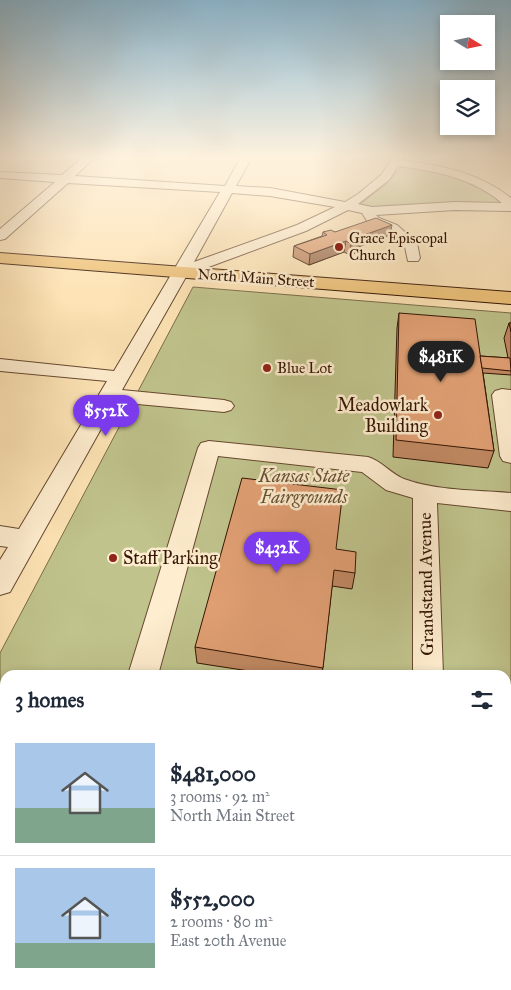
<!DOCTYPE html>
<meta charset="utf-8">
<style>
body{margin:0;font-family:"IM FELL Great Primer",serif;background:#f6f6f7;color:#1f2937;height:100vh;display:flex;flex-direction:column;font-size:19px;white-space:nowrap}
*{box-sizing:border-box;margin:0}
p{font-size:16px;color:#747a83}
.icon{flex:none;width:28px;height:28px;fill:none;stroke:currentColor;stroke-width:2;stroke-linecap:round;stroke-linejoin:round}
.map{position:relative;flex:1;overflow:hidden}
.panel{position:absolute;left:0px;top:670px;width:511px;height:320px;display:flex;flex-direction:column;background:#fff;border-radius:15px 15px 0 0;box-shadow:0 2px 8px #0003}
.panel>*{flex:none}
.needle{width:32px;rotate:100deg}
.tools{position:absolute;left:440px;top:15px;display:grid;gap:10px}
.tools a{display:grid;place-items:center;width:55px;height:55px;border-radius:0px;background:#fff;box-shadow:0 2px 8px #0003;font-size:25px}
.price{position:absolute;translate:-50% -42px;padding:0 11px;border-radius:18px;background:#7c3aed;color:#fff;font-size:16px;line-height:32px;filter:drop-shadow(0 1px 2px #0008)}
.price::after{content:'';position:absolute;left:50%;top:30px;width:15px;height:11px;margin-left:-8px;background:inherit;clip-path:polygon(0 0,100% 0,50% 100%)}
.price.selected{background:#222;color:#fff}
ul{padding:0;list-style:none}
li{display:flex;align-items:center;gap:15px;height:125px;padding:0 15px}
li+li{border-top:1px solid #e0e1e3}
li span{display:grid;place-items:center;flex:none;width:140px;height:100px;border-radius:0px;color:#555}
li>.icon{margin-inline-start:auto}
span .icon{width:60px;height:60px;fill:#fffc;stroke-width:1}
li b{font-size:21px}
h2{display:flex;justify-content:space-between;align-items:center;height:60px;padding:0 15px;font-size:21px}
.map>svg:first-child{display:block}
</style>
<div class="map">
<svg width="511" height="990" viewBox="0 0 511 990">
<rect width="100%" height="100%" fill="#fde3b5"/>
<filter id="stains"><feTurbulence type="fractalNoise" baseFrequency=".004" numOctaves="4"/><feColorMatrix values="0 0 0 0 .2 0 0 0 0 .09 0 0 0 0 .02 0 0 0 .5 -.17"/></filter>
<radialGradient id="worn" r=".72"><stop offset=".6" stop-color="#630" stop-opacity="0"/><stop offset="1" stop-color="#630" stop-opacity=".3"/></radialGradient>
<g fill="#c0c38c" stroke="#7a6c47" fill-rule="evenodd">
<path d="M402,166L433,170L479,185L503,203L375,209L359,205L386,184Z"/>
<path d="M193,287L511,313V990H0V653ZM5,675H506V985H5Z"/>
</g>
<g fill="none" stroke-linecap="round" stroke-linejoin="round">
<g stroke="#66482f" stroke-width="2">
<g id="minor">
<path d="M83,157H95L75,176L225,186L241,157H252L236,186L270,188L345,202L358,194L381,175L393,157H404L402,160C440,165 480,173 511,198V211L455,210L376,215L379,218L397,225L417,243L420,258L418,261H408L405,247L387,231L369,224L362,213L348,210L306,231L187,275L122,390L224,400L231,402L234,406L231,410L224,412L116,402L10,592L0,595V560L8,547L0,546V526L19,529L107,381L0,371V359L114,371L220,192L68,183L5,239L0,240V229L55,182L0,178V172L62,175ZM398,166C435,171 473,178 502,203L455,202L372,207L358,204L389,180ZM232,193L270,196L335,207L297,225L194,262Z"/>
<path d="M502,389L511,390V463L503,461L500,456L492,395L495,391Z"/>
<path d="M209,441L368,457C382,461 391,474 404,479C437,491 476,490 511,493V511L437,503L443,675H413V498L386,490L362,472L218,456L158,675H128L198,448L201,443Z"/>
<rect x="506" y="713" width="5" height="32"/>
<path d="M5,784V821L0,823V786Z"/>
<path d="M506,967L511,968V990H470L468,985H506Z"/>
<path d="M104,985H146L144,990H102Z"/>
<rect x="404" y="985" width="42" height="5"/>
</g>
</g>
<g stroke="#331402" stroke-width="2">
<path id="major" d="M0,253L511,292V304L0,263Z"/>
</g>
<path stroke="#331402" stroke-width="5" stroke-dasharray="2 4" stroke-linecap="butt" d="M166,990L167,985"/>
<use href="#minor" fill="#feedcf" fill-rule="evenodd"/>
<use href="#major" fill="#eec27a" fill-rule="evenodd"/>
</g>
<g fill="#c18963" stroke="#331402">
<path d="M323,232H335L390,235L358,247L357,252L350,255L344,252L309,265L293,257L294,246L322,236Z"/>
<path d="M399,313L480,356L508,358L504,338L509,323H511V375L483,373L494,451L488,468L393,457L397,328Z"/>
<path d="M336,549L355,573L352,589L332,586L322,675H275L197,663L195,647Z"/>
</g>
<g fill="#9d6f50" stroke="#331402">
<path d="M392,225L390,235L358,247L357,252L350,255L351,244L353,239Z"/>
<path d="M346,241L344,252L309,265L310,254Z"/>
</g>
<g fill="#e09f73" stroke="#331402">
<path d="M376,218L392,225L353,239L358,241L351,244L346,241L310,254L294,246L327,235L323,232L331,230L335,232Z"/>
<path d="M399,313L475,319L494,451L396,440Z"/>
<path d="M509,323H511V332Z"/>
<path d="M480,356L510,358L511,371L482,368Z"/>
<path d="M242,478L343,490L336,549L356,552L355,573L334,570L323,668L195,647Z"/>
<path d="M182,985H261V990H181Z"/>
</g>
<linearGradient id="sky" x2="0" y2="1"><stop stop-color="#8bb8d2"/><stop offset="0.53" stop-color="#fef2de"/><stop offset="1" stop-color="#fef2de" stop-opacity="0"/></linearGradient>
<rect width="511" height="296" fill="url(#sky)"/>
<g fill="#8f2418" stroke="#feedcf" stroke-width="2">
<circle cx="339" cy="247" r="5"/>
<circle cx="267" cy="368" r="5"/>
<circle cx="438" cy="415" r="5"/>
<circle cx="113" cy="558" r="5"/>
</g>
<g text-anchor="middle" stroke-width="5" stroke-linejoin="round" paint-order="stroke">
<g font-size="15" fill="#331402" stroke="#feedcf" text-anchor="start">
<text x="349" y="243">Grace Episcopal<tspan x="349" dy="17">Church</tspan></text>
<text x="277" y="373">Blue Lot</text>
</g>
<g font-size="15" fill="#331402" stroke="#feedcf">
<text transform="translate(256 278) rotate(4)" y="5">North Main Street</text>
</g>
<g font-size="18" fill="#331402" stroke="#feedcf" text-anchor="end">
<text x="428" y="411">Meadowlark<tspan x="428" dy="21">Building</tspan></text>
<text x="123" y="564" text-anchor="start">Staff Parking</text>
</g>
<g font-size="18" font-style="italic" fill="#645132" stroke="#feedcf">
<text x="304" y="482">Kansas State<tspan x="304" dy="21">Fairgrounds</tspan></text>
</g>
<g font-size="18" fill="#331402" stroke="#feedcf">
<text transform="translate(426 584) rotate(-91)" y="6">Grandstand Avenue</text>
</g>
</g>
<rect width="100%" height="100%" filter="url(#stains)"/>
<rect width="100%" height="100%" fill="url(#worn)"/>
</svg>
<div class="tools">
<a><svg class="needle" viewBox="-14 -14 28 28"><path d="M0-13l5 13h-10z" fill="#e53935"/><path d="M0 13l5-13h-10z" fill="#747a83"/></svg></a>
<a><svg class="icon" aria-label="layers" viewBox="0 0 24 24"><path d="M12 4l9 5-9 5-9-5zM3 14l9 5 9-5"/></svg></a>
</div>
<b class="price selected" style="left:441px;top:383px">$481K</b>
<b class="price" style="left:106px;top:437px">$552K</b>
<b class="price" style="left:277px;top:574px">$432K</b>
<section class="panel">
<h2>3 homes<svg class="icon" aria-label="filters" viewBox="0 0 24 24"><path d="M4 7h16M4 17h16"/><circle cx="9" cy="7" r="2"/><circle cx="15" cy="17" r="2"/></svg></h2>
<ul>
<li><span style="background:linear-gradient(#a9c7e8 65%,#7fa58c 0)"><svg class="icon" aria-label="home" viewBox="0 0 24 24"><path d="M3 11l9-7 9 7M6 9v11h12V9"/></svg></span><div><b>$481,000</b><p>3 rooms · 92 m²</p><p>North Main Street</p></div></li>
<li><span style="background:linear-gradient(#a9c7e8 75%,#7fa58c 0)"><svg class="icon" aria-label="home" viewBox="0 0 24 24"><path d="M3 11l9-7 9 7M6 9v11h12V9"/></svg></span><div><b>$552,000</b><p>2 rooms · 80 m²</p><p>East 20th Avenue</p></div></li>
</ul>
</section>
</div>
